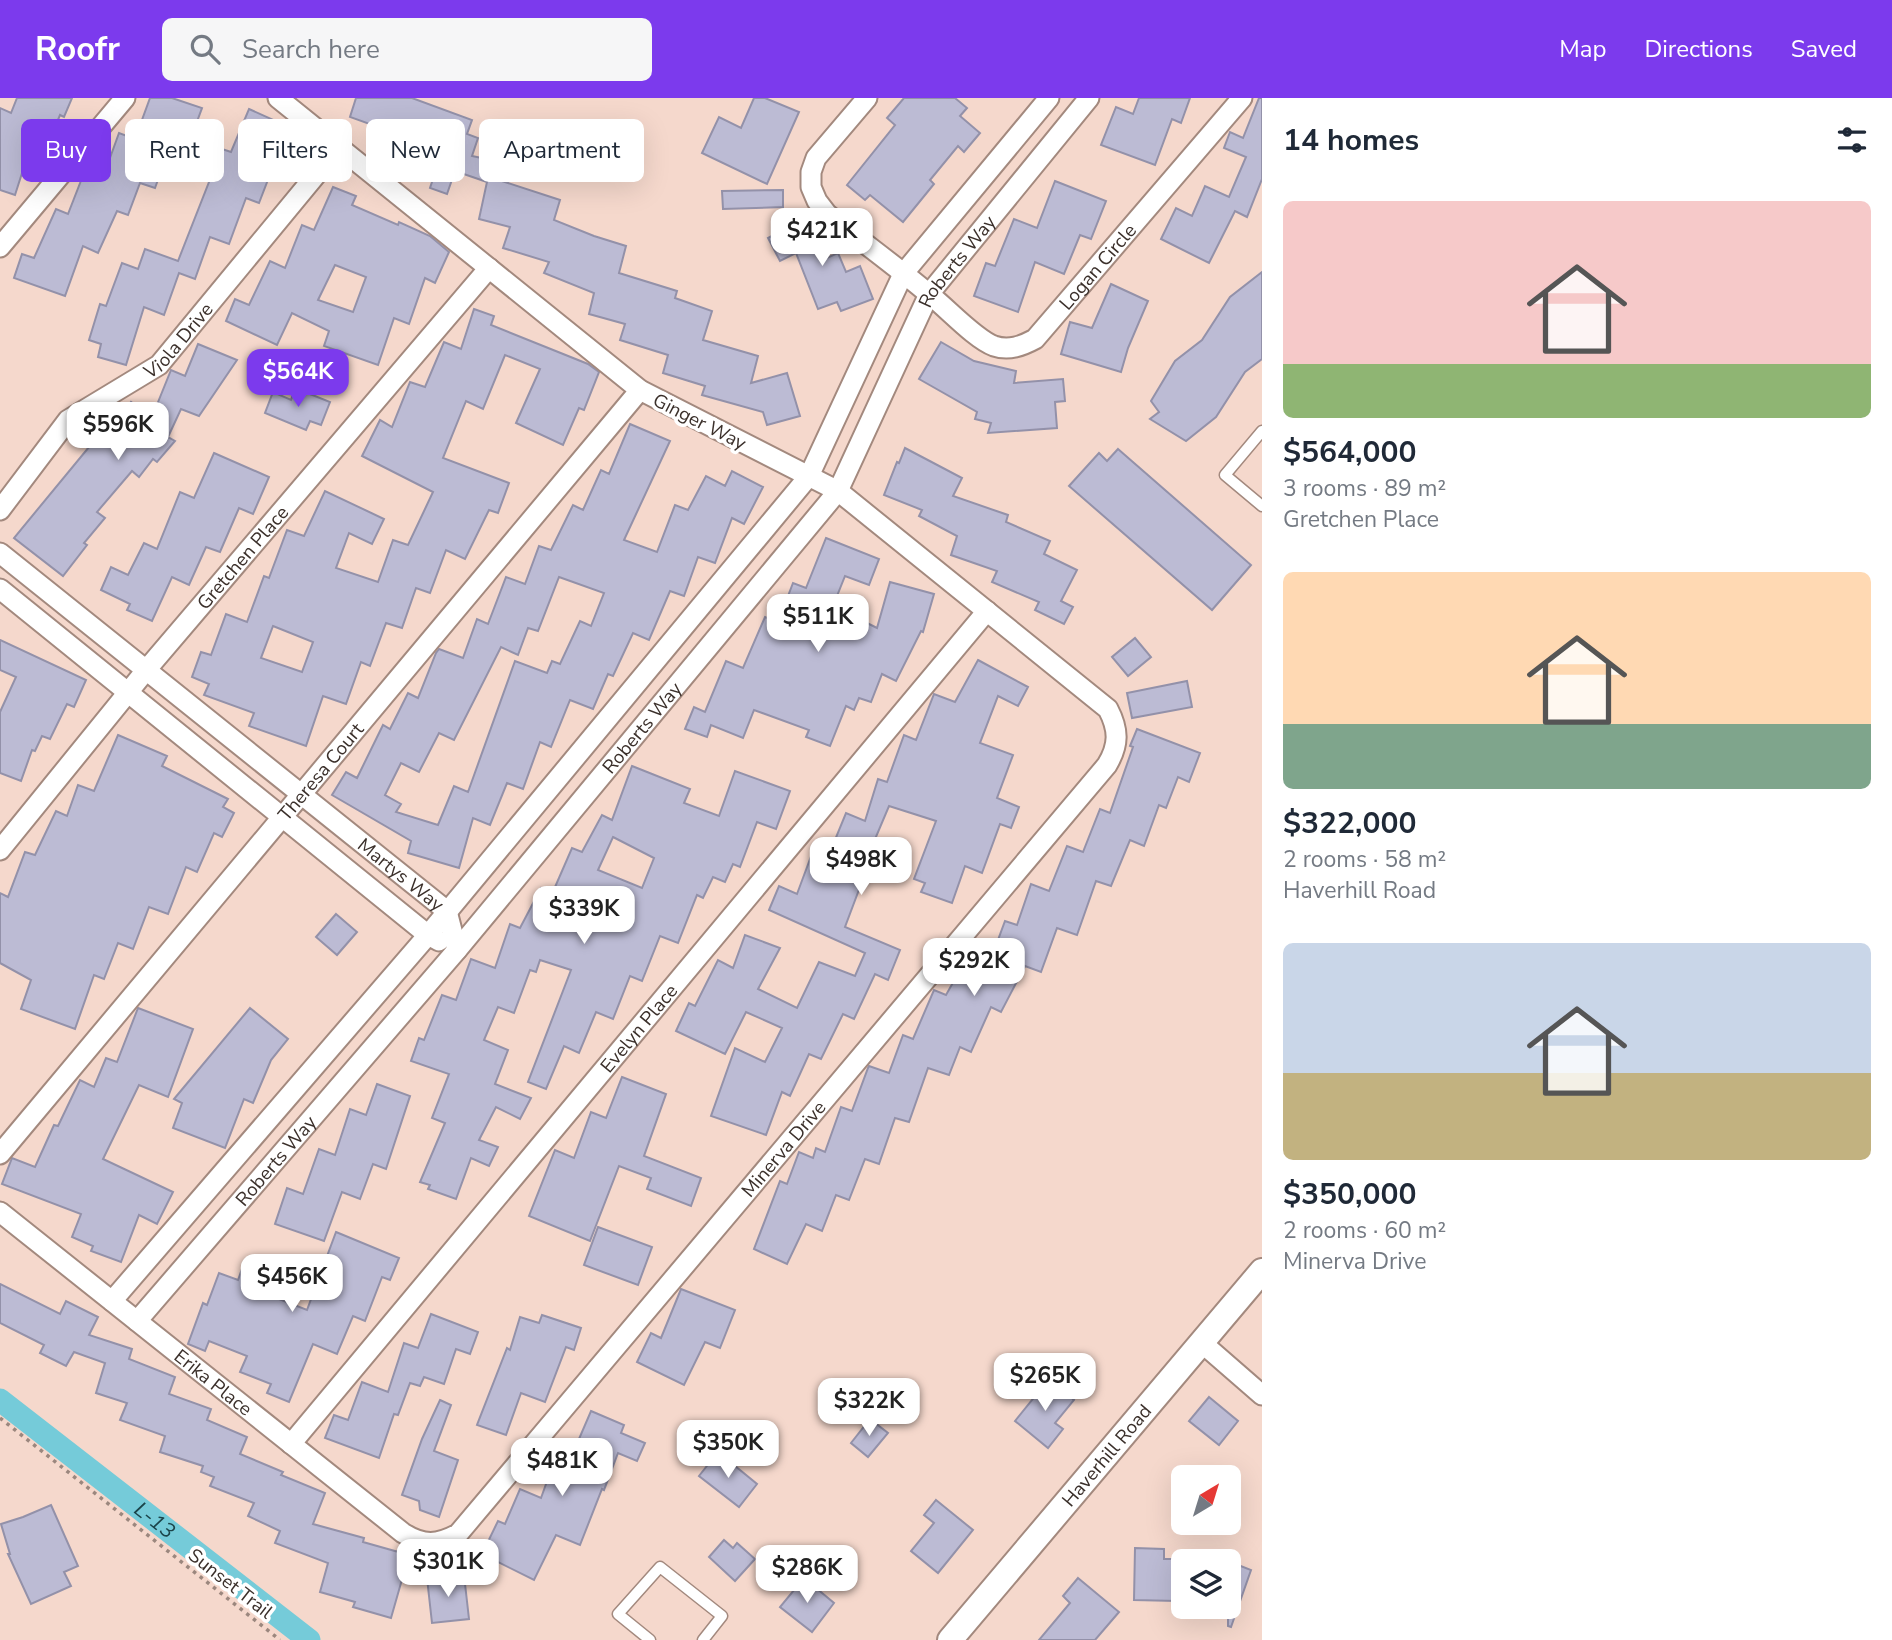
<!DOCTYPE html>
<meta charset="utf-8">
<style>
body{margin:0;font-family:"Nunito Sans",sans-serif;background:#f6f6f7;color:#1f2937;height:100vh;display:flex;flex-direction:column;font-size:26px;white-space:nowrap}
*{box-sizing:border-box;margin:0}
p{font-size:23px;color:#747a83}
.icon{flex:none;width:38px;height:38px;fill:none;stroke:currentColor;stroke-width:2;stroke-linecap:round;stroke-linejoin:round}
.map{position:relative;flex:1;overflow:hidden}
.drawer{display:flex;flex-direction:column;background:#fff;width:630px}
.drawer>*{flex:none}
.hud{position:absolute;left:21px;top:21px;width:665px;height:63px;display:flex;gap:14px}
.needle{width:46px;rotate:38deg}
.buttons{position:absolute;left:1171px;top:1367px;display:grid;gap:14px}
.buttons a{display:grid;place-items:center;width:70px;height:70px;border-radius:10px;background:#fff;box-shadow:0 7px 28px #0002;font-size:35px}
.price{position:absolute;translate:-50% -60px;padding:0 16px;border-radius:14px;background:#fff;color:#222;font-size:23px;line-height:46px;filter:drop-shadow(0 2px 4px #0008)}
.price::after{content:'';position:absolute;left:50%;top:42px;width:21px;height:16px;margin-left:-10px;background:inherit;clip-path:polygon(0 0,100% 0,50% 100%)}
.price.on{background:#7c3aed;color:#fff}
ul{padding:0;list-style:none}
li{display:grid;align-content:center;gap:14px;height:371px;padding:0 21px}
li span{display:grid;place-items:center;height:217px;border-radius:10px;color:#555}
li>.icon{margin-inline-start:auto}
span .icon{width:126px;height:126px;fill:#fffc;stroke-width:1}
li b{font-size:30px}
h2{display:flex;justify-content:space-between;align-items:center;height:84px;padding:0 21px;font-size:30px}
.tag{padding:0 24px;border-radius:10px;background:#fff;box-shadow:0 7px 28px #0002;font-size:24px;line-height:63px}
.tag.on{background:#7c3aed;color:#fff}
header{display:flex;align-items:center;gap:42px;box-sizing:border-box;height:98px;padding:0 35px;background:#7c3aed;color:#fff}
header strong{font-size:33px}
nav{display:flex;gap:38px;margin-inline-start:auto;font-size:24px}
.search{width:490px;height:63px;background:#f6f6f7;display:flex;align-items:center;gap:18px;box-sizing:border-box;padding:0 24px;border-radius:10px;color:#747a83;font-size:26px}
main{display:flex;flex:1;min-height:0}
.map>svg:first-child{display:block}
</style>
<header>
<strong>Roofr</strong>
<div class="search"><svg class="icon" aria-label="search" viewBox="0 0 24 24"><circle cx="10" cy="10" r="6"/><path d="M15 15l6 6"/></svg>Search here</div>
<nav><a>Map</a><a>Directions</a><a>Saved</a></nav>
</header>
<main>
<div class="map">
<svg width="1262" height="1542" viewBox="0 0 1262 1542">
<rect width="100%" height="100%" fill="#f5d8cc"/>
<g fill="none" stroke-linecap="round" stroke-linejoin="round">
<path stroke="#75cbd9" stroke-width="23" id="s1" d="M0,1302L309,1542"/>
</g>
<g fill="#bcbbd4" stroke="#9391a9" stroke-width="2" fill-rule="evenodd">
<path d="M17,0H72L64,19L60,17L44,56L30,50L15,97L0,92V10L11,15Z"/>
<path d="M150,0H172L202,10L192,37L181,33L177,44L172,43L155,90L140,85L128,117L117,113L98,155L83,148L65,198L14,180L22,156L34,160L56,111L68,116L84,75L102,82L119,35L135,41Z"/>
<path d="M356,0H412L472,22L467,36L478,40L472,58L506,65L502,83L560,102L554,122L594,138L626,148L619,175L677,193L675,200L712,213L703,242L758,258L751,285L787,275L800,318L767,327L763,314L702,297L705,288L663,275L668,257L620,242L625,226L589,216L594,195L544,175L549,164L503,150L510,129L479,121L487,84L455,73L447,96L430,90L438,66L390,49L395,35L350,19Z"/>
<path d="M754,0H765L799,14L767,86L702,55L719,19L741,30Z"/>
<path d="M904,0H955L967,10L960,18L980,35L964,54L958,48L930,82L934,86L903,124L870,97L865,102L847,87L895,27L887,20Z"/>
<path d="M1139,0H1190L1181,25L1172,21L1155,67L1101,47L1116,9L1133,16Z"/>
<path d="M1259,0H1262V81L1247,119L1235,113L1209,165L1161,141L1176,110L1192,118L1205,88L1229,99L1246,59L1224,50L1230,34L1243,40Z"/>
<path d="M249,11L300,34L287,65L276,61L259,105L246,100L229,146L210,139L195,181L179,175L164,217L144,209L126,267L98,259L101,246L89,242L100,206L106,208L122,165L138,171L145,151L178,163L222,51L231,54Z"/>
<path d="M1055,83L1106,103L1091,141L1080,137L1064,176L1035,164L1018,214L974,198L986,165L995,168L1014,121L1037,130Z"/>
<path d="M333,89L356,98L352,107L398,127L399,124L430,138L449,154L435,185L425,180L409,226L394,220L378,267L324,248L329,233L292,215L277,247L226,223L235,201L249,207L270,163L285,170L302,127L314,132ZM335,167L366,179L353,214L318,202Z"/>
<path d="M783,92V109L723,111L722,93Z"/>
<path d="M807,120L827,160L838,155L846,174L860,168L873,201L841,213L837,204L818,211L796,155L780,163L768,140Z"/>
<path d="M1262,174V261L1245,274L1216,319L1186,343L1150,321L1159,314L1151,303L1175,263L1202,242L1230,199Z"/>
<path d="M1111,186L1148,203L1128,250L1121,274L1061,256L1070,224L1092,230Z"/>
<path d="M474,211L494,218L491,227L588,266L599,274L584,312L579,310L563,347L516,325L540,271L505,257L483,311L466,303L443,360L509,385L498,415L489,412L465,461L446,452L430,495L416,490L402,530L386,525L370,568L361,564L346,606L323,598L306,648L249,628L254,615L204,597L209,586L192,579L201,554L211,557L226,516L247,524L264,478L269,480L287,432L304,438L325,393L384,421L372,446L349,435L336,470L378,484L393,442L408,447L433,394L362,358L380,322L392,329L410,284L425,289L444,244L461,251ZM273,528L313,544L302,574L261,560Z"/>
<path d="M941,244L974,263L1016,273L1014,285L1063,281L1065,303L1055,304L1057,330L988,335L991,325L975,321L977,314L919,281Z"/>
<path d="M198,246L237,262L199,318L181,311L168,339L175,343L157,364L153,361L139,379L132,373L97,414L105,420L84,445L87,447L63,478L14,440L94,343L100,348L131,304L152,319L171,272L185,278Z"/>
<path d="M295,290L330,304L321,327L310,323L306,332L265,315L273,294L291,302Z"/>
<path d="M630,326L670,343L624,442L657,454L675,407L688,412L706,378L725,388L732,373L763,389L744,426L732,420L715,465L698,459L684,498L670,493L649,542L633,535L613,578L608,576L593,611L570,602L551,649L540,644L523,691L507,685L490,727L473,720L459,770L408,755L411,743L332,697L346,674L357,680L383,627L390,631L408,595L418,600L436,555L439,551L463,560L477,521L488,526L506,479L525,486L539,448L551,452L573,407L583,412L601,372L609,376ZM559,479L604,495L591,528L580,523L560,566L552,563L547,575L515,563L468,694L454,688L438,727L396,714L401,706L385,697L401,665L419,674L439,635L454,642L501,549L518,557L528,530L538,533Z"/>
<path d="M905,350L962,380L953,398L1008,417L1006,424L1050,443L1044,456L1077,472L1061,503L1073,509L1064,526L1035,512L1039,504L992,484L997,473L951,457L957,438L919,418L922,412L884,397L897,364L899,365Z"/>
<path d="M1118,351L1251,467L1212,512L1069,388L1099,355L1107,363Z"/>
<path d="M214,355L269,379L253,416L239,410L220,454L206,449L189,487L172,479L152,523L127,512L130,506L101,492L111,469L128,477L144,445L157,451L180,394L194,400Z"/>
<path d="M826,440L879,461L869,487L845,478L833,508L877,530L890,484L934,496L923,534L921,533L896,583L882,576L871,604L859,600L854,612L846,608L830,648L806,639L809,632L754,612L743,640L711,627L707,639L685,631L694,609L705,614L726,563L743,570L765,519L778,524L793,485L806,490Z"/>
<path d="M1135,540L1151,559L1128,578L1112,559Z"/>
<path d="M0,542L86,582L74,609L67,606L50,641L42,638L35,653L32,652L21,683L0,675V614L16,579L0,572Z"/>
<path d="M978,562L1028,589L1018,608L998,598L980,645L1013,657L997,700L1019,709L1011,730L1000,726L982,775L965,768L952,805L921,794L925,785L914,781L936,723L889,708L859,779L863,781L845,829L900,852L888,882L875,876L854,921L843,916L821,961L809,956L790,998L782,994L766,1037L711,1018L735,950L765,964L782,930L746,914L725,956L676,933L689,905L695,908L718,862L733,870L745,837L780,850L758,891L797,910L819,864L855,878L865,855L769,812L779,788L797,796L813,753L828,759L846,715L865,723L878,681L887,684L904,637L916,642L934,596L955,604Z"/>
<path d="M1187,583L1192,609L1132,620L1127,595Z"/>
<path d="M1137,631L1200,655L1189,684L1178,679L1166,710L1159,707L1144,748L1130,742L1111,788L1096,783L1077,837L1057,830L1041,874L1025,868L1001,914L991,909L971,954L960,949L949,977L928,970L909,1024L895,1020L879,1066L865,1061L849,1102L836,1097L822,1133L806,1126L787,1166L754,1151L780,1083L787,1086L799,1054L813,1060L816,1050L825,1054L841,1009L852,1013L868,970L869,968L889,975L903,937L913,941L934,892L946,897L964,865L985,877L1005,823L1017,827L1031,786L1049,793L1067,748L1083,754L1100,711L1110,715L1133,649L1130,648Z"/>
<path d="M118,637L167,658L162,668L228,701L223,709L234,715L222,739L214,735L197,774L186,769L168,816L149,809L133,851L118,845L104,881L94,877L75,931L21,911L31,882L0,865V795L8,799L25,754L35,757L56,713L67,718L78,687L94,693Z"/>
<path d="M632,668L690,691L684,705L719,718L735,673L790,693L776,731L757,724L740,769L733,766L725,784L713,779L703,800L697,797L678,845L660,838L642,883L630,878L613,921L596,914L579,955L564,948L546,991L528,984L571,872L540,862L536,874L530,872L514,915L498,909L484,942L508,952L495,986L531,1000L520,1021L496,1009L479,1042L498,1049L489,1068L471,1060L456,1101L428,1091L430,1087L420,1084L445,1025L432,1020L449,976L411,963L419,940L424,942L442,897L456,902L471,861L495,870L510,826L520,830L541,790L552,796L572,750L582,754L602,717L612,722ZM613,739L654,760L642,790L598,772Z"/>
<path d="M336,816L357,834L337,857L316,839Z"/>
<path d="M138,910L193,931L168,999L139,987L103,1061L173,1094L157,1126L139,1117L121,1164L91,1153L93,1148L72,1139L81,1116L2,1086L12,1060L35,1069L54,1027L58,1028L80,982L94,989L106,960L117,964Z"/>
<path d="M250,910L288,941L271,962L253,1005L244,1001L225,1050L173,1030L182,1005L174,1001Z"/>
<path d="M622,979L666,996L644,1058L701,1080L691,1108L647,1091L651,1080L619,1068L590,1143L529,1118L555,1052L574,1060L591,1014L606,1020Z"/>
<path d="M377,986L410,998L386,1071L373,1066L360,1101L342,1094L324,1143L275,1126L287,1090L303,1096L319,1051L335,1057L350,1011L366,1017Z"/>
<path d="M598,1129L652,1149L638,1187L584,1167Z"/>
<path d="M336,1134L399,1160L390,1182L382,1179L365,1223L353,1218L337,1256L313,1246L289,1304L267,1295L271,1286L240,1274L247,1258L209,1243L205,1253L188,1246L203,1205L207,1207L219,1175L238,1182L242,1171L276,1184L271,1198L307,1212Z"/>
<path d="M0,1186L60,1216L66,1203L98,1219L89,1237L132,1251L129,1261L175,1279L169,1296L211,1311L207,1322L247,1339L240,1356L283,1374L281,1377L325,1395L313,1426L364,1440L363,1444L409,1457L391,1520L353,1509L355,1504L320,1494L328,1465L275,1445L280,1433L248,1418L254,1405L210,1388L214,1379L201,1374L203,1368L160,1354L165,1338L120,1322L127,1305L96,1295L105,1265L74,1254L66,1268L40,1255L44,1247L0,1225Z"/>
<path d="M681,1191L735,1212L720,1250L705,1244L684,1287L637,1264L651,1235L661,1240Z"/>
<path d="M431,1216L478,1234L470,1256L456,1251L444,1286L424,1279L420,1288L410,1285L398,1317L394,1316L379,1360L325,1340L334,1317L348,1322L362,1284L388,1294L404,1245L418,1250Z"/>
<path d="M542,1217L581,1230L574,1252L566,1249L545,1304L521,1295L506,1337L477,1327L507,1250L510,1252L520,1219L539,1225Z"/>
<path d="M1049,1281L1074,1302L1055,1325L1063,1331L1048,1350L1015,1323Z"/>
<path d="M1209,1299L1238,1323L1219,1347L1189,1323Z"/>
<path d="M440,1302L451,1307L434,1353L458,1362L439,1419L420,1412L419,1403L402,1397L422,1341Z"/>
<path d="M591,1313L624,1327L621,1335L645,1345L637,1363L618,1355L604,1392L602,1391L580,1447L556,1437L534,1482L482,1456L498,1423L505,1426L520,1391L541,1400L559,1350L573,1355Z"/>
<path d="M870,1321L888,1335L868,1359L851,1345Z"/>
<path d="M718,1354L757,1386L739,1409L699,1378Z"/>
<path d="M936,1402L973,1432L938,1475L911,1453L934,1425L924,1417Z"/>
<path d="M51,1407L78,1468L64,1474L71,1488L31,1506L8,1456H10L1,1426L23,1419Z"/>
<path d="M724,1442L733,1450L737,1445L755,1461L735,1483L709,1459Z"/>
<path d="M1135,1450L1164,1451V1461H1178L1177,1503L1134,1502Z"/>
<path d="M1228,1463L1251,1472L1231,1529L1228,1528Z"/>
<path d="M464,1477L469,1521L432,1525L427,1480Z"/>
<path d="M804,1480L834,1505L812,1534L780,1509Z"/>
<path d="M1078,1480L1119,1514L1095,1542H1039L1070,1505L1063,1498Z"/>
</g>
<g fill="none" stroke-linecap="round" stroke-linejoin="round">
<g stroke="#a3897e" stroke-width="13">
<g id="service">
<path d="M1262,333L1225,377L1262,408"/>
<path d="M650,1542L618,1516L660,1469L722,1518L703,1542"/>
</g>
</g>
<g stroke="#a3897e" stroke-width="23">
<g id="minor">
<path id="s2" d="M867,0L816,60L811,74V89L817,103L827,116C861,143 897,169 930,197C947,210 975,241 994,248C1009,253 1022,248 1035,241L1242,0"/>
<path d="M0,149L125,0"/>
<path id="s3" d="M0,412L68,322L159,267L339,49"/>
<path id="s4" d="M0,455L447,813L457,852"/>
<path d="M0,491L428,837L439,843"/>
<path id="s5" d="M0,752L147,571L489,170"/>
<path id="s6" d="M0,1056L640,292"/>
<path id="s7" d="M0,1114L403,1435C424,1448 437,1447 458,1436L1107,667C1119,647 1119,632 1108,611L838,393L640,292L278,0"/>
<path d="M112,1203L428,837L809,378L903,176L1049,0"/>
<path id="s8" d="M137,1223L457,852L838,393L929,196L1089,0"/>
<path d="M1201,1244L1262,1297"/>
<path id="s9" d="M291,1346L987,513"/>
</g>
</g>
<g stroke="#a3897e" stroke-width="28">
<g id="tertiary">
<path id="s10" d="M950,1542L1262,1173"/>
</g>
</g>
<path stroke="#9b877e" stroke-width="3.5" stroke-dasharray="3.5 5" stroke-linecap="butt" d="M0,1320L280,1542"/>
<use href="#service" stroke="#fff" stroke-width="10"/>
<use href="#minor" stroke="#fff" stroke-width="19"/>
<use href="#tertiary" stroke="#fff" stroke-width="24"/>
</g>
<g text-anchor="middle" stroke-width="7" stroke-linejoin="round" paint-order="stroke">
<g font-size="19" fill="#3b302b" stroke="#fff">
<text dy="7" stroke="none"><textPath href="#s8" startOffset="1346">Roberts Way</textPath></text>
<text dy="7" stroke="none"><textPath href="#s2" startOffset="492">Logan Circle</textPath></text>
<text dy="7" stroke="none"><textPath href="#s3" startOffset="250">Viola Drive</textPath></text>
<text transform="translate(700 323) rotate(27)" y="7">Ginger Way</text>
<text dy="7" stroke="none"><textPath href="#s5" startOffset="380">Gretchen Place</textPath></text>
<text dy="7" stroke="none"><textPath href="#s8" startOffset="779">Roberts Way</textPath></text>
<text dy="7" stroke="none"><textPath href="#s6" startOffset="499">Theresa Court</textPath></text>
<text dy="7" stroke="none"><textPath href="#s4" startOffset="514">Martys Way</textPath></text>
<text dy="7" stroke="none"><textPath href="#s9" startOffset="542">Evelyn Place</textPath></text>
<text dy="7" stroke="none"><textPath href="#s7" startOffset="1078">Minerva Drive</textPath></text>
<text dy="7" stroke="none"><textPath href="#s8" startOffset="212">Roberts Way</textPath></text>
<text dy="7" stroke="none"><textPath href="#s7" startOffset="273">Erika Place</textPath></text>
<text dy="7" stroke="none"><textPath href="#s10" startOffset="242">Haverhill Road</textPath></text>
<text transform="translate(231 1485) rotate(38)" y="7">Sunset Trail</text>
</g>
<g font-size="21" font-style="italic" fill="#1b444a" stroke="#fff">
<text dy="7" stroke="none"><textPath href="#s1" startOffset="196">L-13</textPath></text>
</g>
</g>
</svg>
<div class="buttons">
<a><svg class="needle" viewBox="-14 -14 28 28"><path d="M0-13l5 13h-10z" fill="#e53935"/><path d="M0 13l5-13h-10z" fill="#747a83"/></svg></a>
<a><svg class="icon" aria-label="layers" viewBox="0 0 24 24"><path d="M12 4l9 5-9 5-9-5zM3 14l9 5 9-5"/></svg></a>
</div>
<b class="price" style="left:822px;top:170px">$421K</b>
<b class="price on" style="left:298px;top:311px">$564K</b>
<b class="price" style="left:118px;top:364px">$596K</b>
<b class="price" style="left:818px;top:556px">$511K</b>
<b class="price" style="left:861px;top:799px">$498K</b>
<b class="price" style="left:584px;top:848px">$339K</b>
<b class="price" style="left:974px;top:900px">$292K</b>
<b class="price" style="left:292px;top:1216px">$456K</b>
<b class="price" style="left:1045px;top:1315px">$265K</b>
<b class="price" style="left:869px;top:1340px">$322K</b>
<b class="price" style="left:728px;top:1382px">$350K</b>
<b class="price" style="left:562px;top:1400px">$481K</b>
<b class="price" style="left:448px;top:1501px">$301K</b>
<b class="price" style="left:807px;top:1507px">$286K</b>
<div class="hud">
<a class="tag on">Buy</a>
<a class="tag">Rent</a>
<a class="tag">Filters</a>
<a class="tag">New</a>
<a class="tag">Apartment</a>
</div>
</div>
<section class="drawer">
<h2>14 homes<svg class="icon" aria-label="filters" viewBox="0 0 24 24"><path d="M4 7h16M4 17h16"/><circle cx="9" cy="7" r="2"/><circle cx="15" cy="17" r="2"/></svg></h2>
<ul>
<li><span style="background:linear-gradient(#f6c9c9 75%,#8fb573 0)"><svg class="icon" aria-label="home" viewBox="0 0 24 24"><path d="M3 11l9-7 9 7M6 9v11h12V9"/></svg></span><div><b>$564,000</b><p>3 rooms · 89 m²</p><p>Gretchen Place</p></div></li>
<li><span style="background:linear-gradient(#ffd9b3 70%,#7fa58c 0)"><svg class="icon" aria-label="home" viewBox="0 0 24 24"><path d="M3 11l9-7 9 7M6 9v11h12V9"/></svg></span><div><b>$322,000</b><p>2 rooms · 58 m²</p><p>Haverhill Road</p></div></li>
<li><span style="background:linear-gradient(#c9d6e8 60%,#c2b280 0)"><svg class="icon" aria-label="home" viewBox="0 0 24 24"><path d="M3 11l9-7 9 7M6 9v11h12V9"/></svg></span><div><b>$350,000</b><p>2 rooms · 60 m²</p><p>Minerva Drive</p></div></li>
</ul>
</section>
</main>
